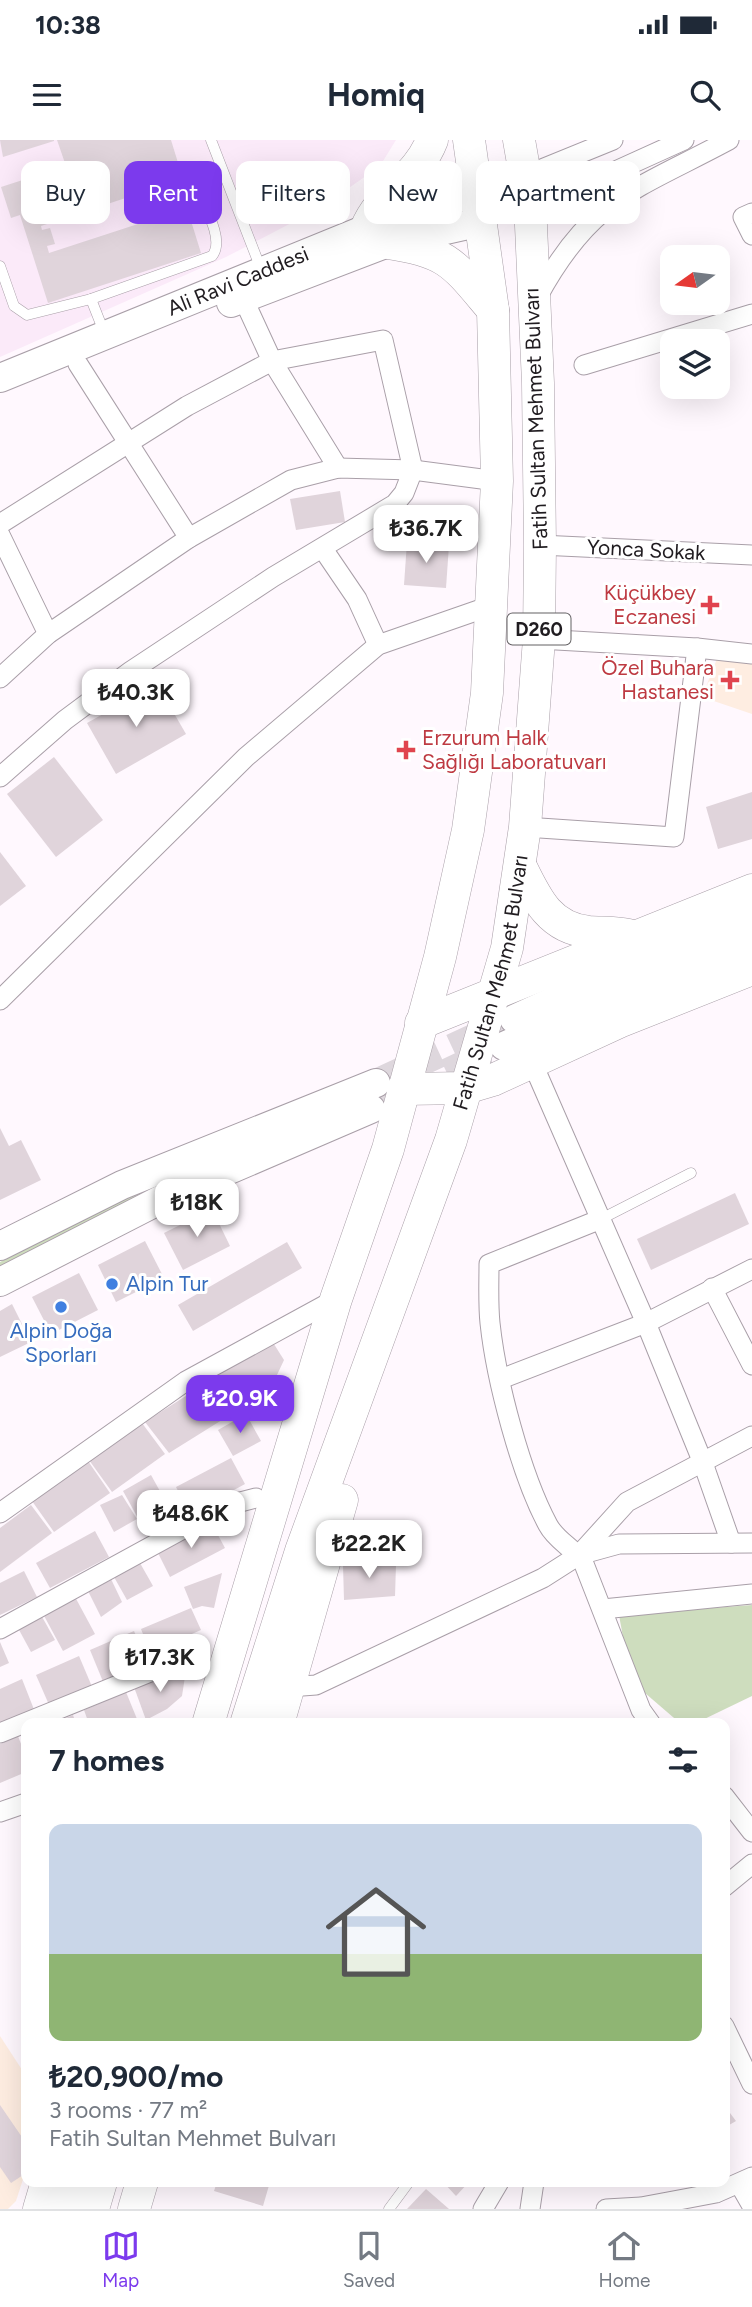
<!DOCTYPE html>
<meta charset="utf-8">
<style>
body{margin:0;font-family:Figtree,sans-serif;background:#f6f6f7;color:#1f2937;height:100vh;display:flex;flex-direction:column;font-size:26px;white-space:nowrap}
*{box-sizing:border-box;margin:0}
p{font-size:23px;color:#747a83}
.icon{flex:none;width:38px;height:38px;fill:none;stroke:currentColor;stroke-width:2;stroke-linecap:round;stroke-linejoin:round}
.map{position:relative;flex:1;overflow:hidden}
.drawer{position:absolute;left:21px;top:1578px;width:709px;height:469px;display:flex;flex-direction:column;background:#fff;border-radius:14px;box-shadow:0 7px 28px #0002}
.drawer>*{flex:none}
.banner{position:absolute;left:21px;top:21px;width:710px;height:63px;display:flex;gap:14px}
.needle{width:46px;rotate:256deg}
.fabs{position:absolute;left:660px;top:105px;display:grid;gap:14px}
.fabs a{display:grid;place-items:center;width:70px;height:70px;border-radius:14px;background:#fff;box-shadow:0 7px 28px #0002;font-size:35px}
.price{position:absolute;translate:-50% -60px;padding:0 16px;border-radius:14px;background:#fff;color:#222;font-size:23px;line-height:46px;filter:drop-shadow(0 2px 4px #0008)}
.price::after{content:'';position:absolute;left:50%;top:42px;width:21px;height:16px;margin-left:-10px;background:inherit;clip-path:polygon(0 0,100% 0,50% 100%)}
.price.current{background:#7c3aed;color:#fff}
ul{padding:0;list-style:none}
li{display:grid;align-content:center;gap:14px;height:371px;padding:0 28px}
li span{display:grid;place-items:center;height:217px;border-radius:14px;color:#555}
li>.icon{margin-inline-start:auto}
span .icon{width:126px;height:126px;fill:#fffc;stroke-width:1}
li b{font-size:30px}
h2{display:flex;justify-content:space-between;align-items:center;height:84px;padding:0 28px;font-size:30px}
.chip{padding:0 24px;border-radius:14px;background:#fff;box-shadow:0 7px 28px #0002;font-size:24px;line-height:63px}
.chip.current{background:#7c3aed;color:#fff}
.status{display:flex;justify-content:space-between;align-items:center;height:49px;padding:0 35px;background:#fff;direction:ltr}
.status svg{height:19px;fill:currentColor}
header{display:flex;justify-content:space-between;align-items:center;height:91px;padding:0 28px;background:#fff;font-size:32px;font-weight:700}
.dock{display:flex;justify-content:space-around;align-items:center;height:98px;border-top:2px solid #e0e1e3;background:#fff;font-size:19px;color:#747a83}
.dock a{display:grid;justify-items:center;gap:4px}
.dock .current{color:#7c3aed}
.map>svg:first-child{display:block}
</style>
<div class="status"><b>10:38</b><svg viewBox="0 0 49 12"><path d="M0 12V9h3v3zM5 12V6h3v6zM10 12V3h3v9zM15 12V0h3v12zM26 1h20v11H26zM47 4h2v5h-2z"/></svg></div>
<header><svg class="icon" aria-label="menu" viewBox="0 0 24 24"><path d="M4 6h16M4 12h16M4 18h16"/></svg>Homiq<svg class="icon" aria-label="search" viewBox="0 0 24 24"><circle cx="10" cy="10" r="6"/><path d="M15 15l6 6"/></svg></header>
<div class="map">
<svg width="752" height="2069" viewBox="0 0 752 2069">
<rect width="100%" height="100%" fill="#fff8fe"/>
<path fill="#fbeaf9" d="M0,0H396L380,26L322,67L226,117L0,217Z"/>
<g fill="#feede1">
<path d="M720,511L752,523V574L702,557Z"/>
<path d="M0,1896L26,1936V2030L16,2061L8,2069H0Z"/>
</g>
<g fill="#ceddbe">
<path d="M358,963L0,1128V1122L123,1058Z"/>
<path d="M752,1465V1556L694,1584H681L645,1553L625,1508L619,1475Z"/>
</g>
<g fill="#e0d4db">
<path d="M0,0H54V1L3,17Z"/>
<path d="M57,0H171L183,39L41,86L42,90L50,88L55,104L47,106L49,113L187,68L201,113L48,163L20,75L11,78L1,47L66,26Z"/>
<path d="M340,351L345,382L296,390L290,359Z"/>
<path d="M407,402L449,405L446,448L404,445Z"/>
<path d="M157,544L186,594L116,634L87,583Z"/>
<path d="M54,617L103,680L56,717L7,654Z"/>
<path d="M752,652V699L718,709L706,667Z"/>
<path d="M0,712L26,746L0,766Z"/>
<path d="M0,988L9,1006L21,1000L41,1040L0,1060Z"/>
<path d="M735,1053L749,1084L651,1130L637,1099Z"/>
<path d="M212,1069L230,1106L183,1130L164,1093Z"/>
<path d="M145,1101L164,1138L116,1162L98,1125Z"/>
<path d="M287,1102L302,1128L193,1191L178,1165Z"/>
<path d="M79,1133L98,1170L51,1194L32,1157Z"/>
<path d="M12,1164L31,1202L0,1217V1171Z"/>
<path d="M272,1201L284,1220L270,1250L169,1313L145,1282Z"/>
<path d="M246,1274L261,1301L233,1316L218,1290Z"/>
<path d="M142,1283L165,1314L112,1352L89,1320Z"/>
<path d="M231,1318L245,1344L190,1374L176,1347Z"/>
<path d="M88,1321L110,1353L54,1392L32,1361Z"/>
<path d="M151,1335L177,1382L149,1398L123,1351Z"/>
<path d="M122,1355L137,1379L114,1392L100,1365Z"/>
<path d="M31,1365L52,1393L0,1432V1388Z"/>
<path d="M212,1384L225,1408L170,1437L158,1413Z"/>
<path d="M95,1391L109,1417L50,1448L36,1423Z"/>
<path d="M392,1421L396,1424L395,1456L344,1460L343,1425Z"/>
<path d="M140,1423L153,1446L127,1460L114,1437Z"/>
<path d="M24,1431L37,1457L0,1475V1443Z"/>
<path d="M222,1433L214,1468L202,1466L193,1469L184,1447Z"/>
<path d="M111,1439L122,1462L101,1477L88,1451Z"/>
<path d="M74,1455L95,1494L63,1511L42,1472Z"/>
<path d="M191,1468L201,1490L171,1503L176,1514L154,1522L141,1489Z"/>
<path d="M41,1475L55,1500L31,1512L18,1488Z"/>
<path d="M134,1491L148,1525L104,1544L90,1510Z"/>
<path d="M0,1502L9,1523L0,1527Z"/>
<path d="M79,1516L93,1549L50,1567L36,1535Z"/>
<path d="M186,1530L182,1556L167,1569L146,1580L134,1547Z"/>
<path d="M22,1539L35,1572L0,1586V1549Z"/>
<path d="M126,1552L139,1584H89L84,1570Z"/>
<path d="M73,1575L76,1584H51Z"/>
<path d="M18,1596L26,1617V1632L0,1643V1604Z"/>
<path d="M0,1965L26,2003V2024L22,2027L26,2033L11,2043L0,2027Z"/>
<path d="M724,1965L736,1981L724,1988Z"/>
<path d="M217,2042H270L263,2066L214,2051Z"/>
<path d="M443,2042H469L456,2056Z"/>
<path d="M426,2049L449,2069H407Z"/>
</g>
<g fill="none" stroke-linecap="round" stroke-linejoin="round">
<g stroke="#ded7dd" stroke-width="28" stroke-dasharray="28 14" stroke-linecap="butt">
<path d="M376,943L514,879"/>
<path d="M371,969L488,913"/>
</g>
<g stroke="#a99fa8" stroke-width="11">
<g id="service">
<path d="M211,0L261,129"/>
<path d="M0,126L14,166L27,175L91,159L212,116C226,99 202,63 195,45"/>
<path d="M91,159L104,192"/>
<path d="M601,1079L691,1033"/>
<path d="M389,2069L409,2042"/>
</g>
</g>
<g stroke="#a99fa8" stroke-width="21">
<g id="minor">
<path d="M527,35L613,0"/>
<path d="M530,63L609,34L684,0"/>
<path d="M752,73L743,77L752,95"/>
<path d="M538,156C592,57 636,50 729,0"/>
<path d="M243,158L272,221L338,328"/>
<path d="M78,224L189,398"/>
<path d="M584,225L752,174"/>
<path d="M0,384L187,266L272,221L383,200L413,330L404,353L395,364L273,437L131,531L65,580L0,637"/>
<path d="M0,395L48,494"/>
<path d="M540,405L752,415"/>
<path d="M323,409L357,459L378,505"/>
<path d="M697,508L752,514"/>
<path d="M0,538L48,494L189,398L291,340L338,328L413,330L497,341"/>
<path d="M525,687L674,697L697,508L539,499"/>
<path d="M0,860L246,617L378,505L493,465"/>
<path d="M532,922L646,1183L703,1323L731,1403"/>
<path d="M601,1079L489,1124C489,1143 488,1164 490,1183C496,1240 521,1335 548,1385C557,1402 575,1408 584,1424L641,1570L651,1584"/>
<path d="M712,1148L752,1225"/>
<path d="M501,1239L646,1183L752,1129"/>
<path d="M0,1373L186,1241L336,1159"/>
<path d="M579,1415L627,1362L752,1296"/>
<path d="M603,1469L752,1454"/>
<path d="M0,1489L225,1366L256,1358"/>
<path d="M289,1547L316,1545L543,1438L579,1415L619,1404L752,1403"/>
<path d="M0,1593L160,1528"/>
<path d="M724,1656L752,1692"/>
<path d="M0,1672L26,1663"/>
<path d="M724,1747L752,1724"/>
<path d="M724,1886L752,1944"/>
<path d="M740,2045L752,2066"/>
<path d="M483,2069L499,2042"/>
<path d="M530,2069L534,2042"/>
<path d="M606,2069L641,2067L716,2053L752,2037"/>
</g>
</g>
<g stroke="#a99fa8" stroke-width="30">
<g id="secondary">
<path d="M231,163L388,103L481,82"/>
<path id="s1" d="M0,238L366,89L478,52"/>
<path d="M514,879L646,819L752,780"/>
<path d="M504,906L637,846L752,801"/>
<path d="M0,1106L122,1045L376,943"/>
<path d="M0,1142L164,1058L371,969"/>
</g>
</g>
<g stroke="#a99fa8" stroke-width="33">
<g id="trunk">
<path d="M366,89C380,53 417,39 432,0"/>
<path d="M388,103C449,112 454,124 493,170"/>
<path d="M520,725C536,758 549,788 589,792C602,793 614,792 628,795"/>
<path d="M421,883L752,750"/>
<path d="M403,949L466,948L493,940L619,882L752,829"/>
<path d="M208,1584L336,1159L388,1009L440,817L468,690L487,553L497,341L493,170L469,0"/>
<path id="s2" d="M246,1584L301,1411L451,1000L507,808L525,687L539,499L540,405L538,243L530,63L519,0"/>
<path d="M278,1584L342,1360"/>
<path d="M39,2069L47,2042"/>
<path d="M62,2069L70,2042"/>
<path d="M93,2069L101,2042"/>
<path d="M134,2069L142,2042"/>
</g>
</g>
<use href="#service" stroke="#fff" stroke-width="10"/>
<use href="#minor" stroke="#fff" stroke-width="19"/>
<use href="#secondary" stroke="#fff" stroke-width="28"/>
<use href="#trunk" stroke="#fff" stroke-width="32"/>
</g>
<g fill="#e0444e" stroke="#fff" stroke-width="2.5">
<path d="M706.5 454.5h7v7h7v7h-7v7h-7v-7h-7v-7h7z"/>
<path d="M726.5 529.5h7v7h7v7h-7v7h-7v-7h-7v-7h7z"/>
<path d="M402.5 599.5h7v7h7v7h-7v7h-7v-7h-7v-7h7z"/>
</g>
<g fill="#3f7fe0" stroke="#fff" stroke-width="2.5">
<circle cx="112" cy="1144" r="7"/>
<circle cx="61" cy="1167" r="7"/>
</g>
<g text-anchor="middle" stroke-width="6" stroke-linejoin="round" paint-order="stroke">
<rect fill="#fff" stroke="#636063" stroke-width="2" x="507.5" y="473.5" width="63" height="31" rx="5"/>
<g font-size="19" font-weight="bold" fill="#201c20">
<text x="539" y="496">D260</text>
</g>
<g font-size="21" fill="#201c20" stroke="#fff">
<text dy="7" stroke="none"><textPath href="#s1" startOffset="257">Ali Ravi Caddesi</textPath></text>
<text transform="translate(536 279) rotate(-92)" y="7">Fatih Sultan Mehmet Bulvarı</text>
<text transform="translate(646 410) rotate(3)" y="7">Yonca Sokak</text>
<text dy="7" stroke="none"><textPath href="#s2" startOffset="782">Fatih Sultan Mehmet Bulvarı</textPath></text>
</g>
<g font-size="21" fill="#be3a42" stroke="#fff" text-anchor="end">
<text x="696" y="460">Küçükbey<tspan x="696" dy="24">Eczanesi</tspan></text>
<text x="714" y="535">Özel Buhara<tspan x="714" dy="24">Hastanesi</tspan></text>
<text x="422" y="605" text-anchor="start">Erzurum Halk<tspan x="422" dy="24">Sağlığı Laboratuvarı</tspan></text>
</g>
<g font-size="21" fill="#366cbe" stroke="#fff" text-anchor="start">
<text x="126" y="1151">Alpin Tur</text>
<text x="61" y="1198" text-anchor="middle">Alpin Doğa<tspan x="61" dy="24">Sporları</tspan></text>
</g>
</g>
</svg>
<div class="fabs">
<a><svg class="needle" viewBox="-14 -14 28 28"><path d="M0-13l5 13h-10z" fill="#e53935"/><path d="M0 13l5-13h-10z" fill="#747a83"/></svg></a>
<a><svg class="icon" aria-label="layers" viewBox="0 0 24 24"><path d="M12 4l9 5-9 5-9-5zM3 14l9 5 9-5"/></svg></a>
</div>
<b class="price" style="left:426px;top:425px">₺36.7K</b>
<b class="price" style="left:136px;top:589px">₺40.3K</b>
<b class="price" style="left:197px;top:1099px">₺18K</b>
<b class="price current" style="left:240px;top:1295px">₺20.9K</b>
<b class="price" style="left:191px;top:1410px">₺48.6K</b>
<b class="price" style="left:369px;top:1440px">₺22.2K</b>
<b class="price" style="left:160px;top:1554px">₺17.3K</b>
<div class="banner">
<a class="chip">Buy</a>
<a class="chip current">Rent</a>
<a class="chip">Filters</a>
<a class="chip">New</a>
<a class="chip">Apartment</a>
</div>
<section class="drawer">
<h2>7 homes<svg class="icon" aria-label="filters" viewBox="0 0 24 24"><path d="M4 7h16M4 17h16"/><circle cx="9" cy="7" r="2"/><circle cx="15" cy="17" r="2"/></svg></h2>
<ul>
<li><span style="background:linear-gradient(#c9d6e8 60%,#8fb573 0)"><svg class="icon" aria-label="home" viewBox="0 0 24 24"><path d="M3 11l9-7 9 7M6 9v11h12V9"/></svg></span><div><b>₺20,900/mo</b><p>3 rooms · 77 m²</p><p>Fatih Sultan Mehmet Bulvarı</p></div></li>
</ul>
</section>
</div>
<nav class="dock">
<a class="current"><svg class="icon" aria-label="map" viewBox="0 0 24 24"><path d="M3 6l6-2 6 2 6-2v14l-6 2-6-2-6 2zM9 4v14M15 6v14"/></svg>Map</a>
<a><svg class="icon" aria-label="saved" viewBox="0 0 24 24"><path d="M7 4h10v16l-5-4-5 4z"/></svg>Saved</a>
<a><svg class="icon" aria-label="home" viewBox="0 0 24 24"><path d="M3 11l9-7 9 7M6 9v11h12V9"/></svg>Home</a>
</nav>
